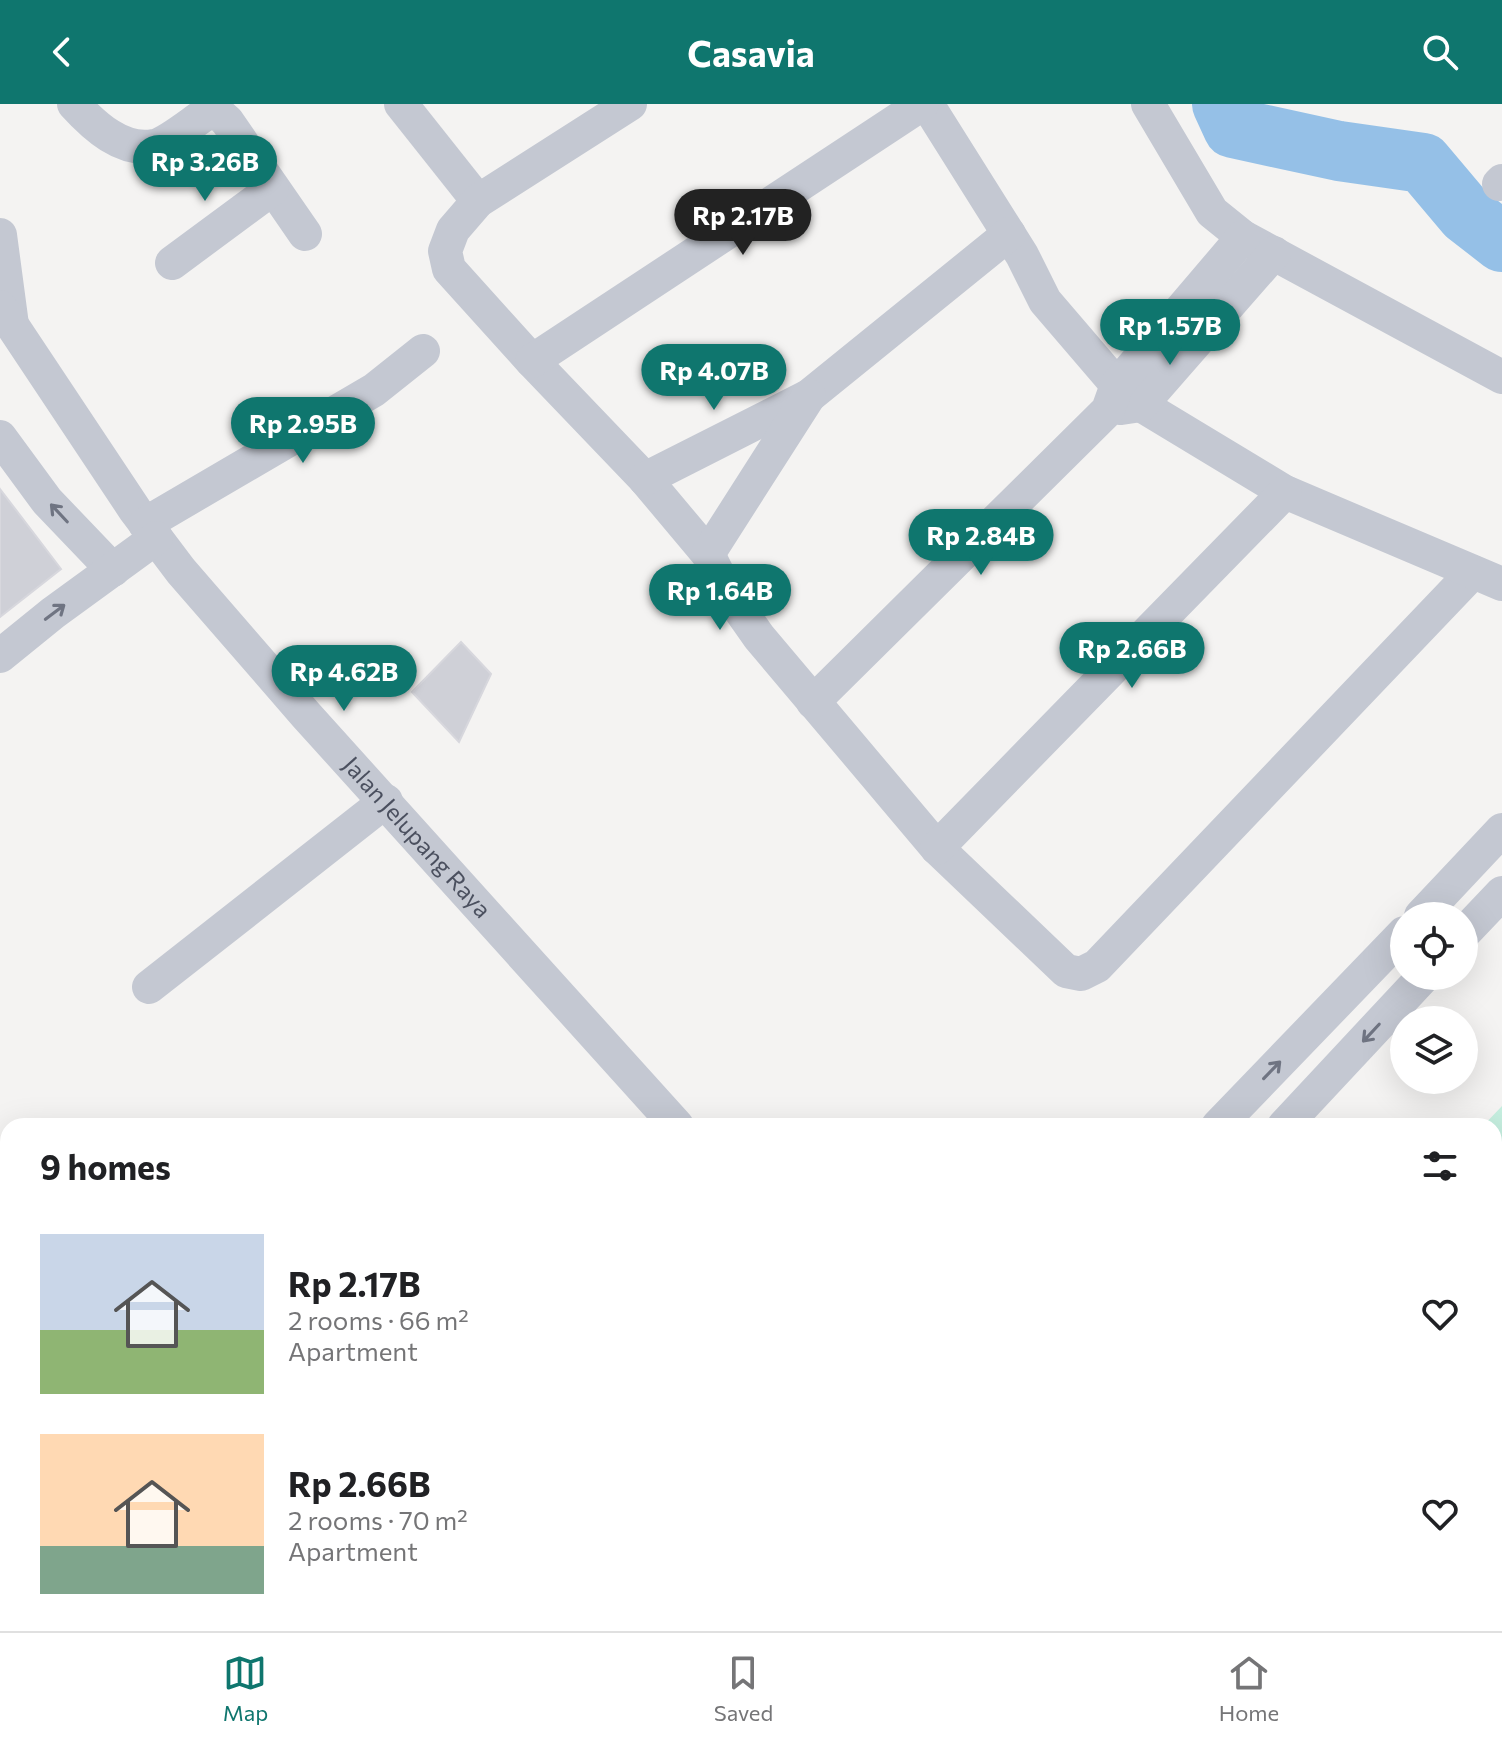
<!DOCTYPE html>
<meta charset="utf-8">
<style>
body{margin:0;font-family:Commissioner,sans-serif;background:#f6f6f6;color:#202124;height:100vh;display:flex;flex-direction:column;font-size:30px;white-space:nowrap}
*{box-sizing:border-box;margin:0}
p{font-size:26px;color:#757577}
.icon{flex:none;width:44px;height:44px;fill:none;stroke:currentColor;stroke-width:2;stroke-linecap:round;stroke-linejoin:round}
.map{position:relative;flex:1;overflow:hidden}
.sheet{position:absolute;left:0px;top:1014px;width:1502px;height:514px;display:flex;flex-direction:column;background:#fff;border-radius:24px 24px 0 0;box-shadow:0 8px 32px #0002}
.sheet>*{flex:none}
.fabs{position:absolute;left:1390px;top:798px;display:grid;gap:16px}
.fabs a{display:grid;place-items:center;width:88px;height:88px;border-radius:50%;background:#fff;box-shadow:0 8px 32px #0002;font-size:40px}
.price{position:absolute;translate:-50% -68px;padding:0 18px;border-radius:28px;background:#0f766e;color:#fff;font-size:26px;line-height:52px;filter:drop-shadow(0 2px 4px #0008)}
.price::after{content:'';position:absolute;left:50%;top:48px;width:24px;height:18px;margin-left:-12px;background:inherit;clip-path:polygon(0 0,100% 0,50% 100%)}
.price.current{background:#222;color:#fff}
ul{padding:0;list-style:none}
li{display:flex;align-items:center;gap:24px;height:200px;padding:0 40px}
li span{display:grid;place-items:center;flex:none;width:224px;height:160px;border-radius:0px;color:#555}
li>.icon{margin-inline-start:auto}
span .icon{width:96px;height:96px;fill:#fffc;stroke-width:1}
li b{font-size:34px}
h2{display:flex;justify-content:space-between;align-items:center;height:96px;padding:0 40px;font-size:34px}
header{display:flex;justify-content:space-between;align-items:center;height:104px;padding:0 40px;background:#0f766e;color:#fff;font-size:36px;font-weight:700}
.dock{display:flex;justify-content:space-around;align-items:center;height:112px;border-top:2px solid #e0e0e0;background:#fff;font-size:22px;color:#757577}
.dock a{display:grid;justify-items:center;gap:4px}
.dock .current{color:#0f766e}
.map>svg:first-child{display:block}
</style>
<header><svg class="icon" aria-label="back" viewBox="0 0 24 24"><path d="M15 5l-7 7 7 7"/></svg>Casavia<svg class="icon" aria-label="search" viewBox="0 0 24 24"><circle cx="10" cy="10" r="6"/><path d="M15 15l6 6"/></svg></header>
<div class="map">
<svg width="1502" height="1527" viewBox="0 0 1502 1527">
<rect width="100%" height="100%" fill="#f4f3f2"/>
<g fill="#c5eedf">
<path d="M1502,1002V1386L1494,1393V1022H1483Z"/>
<path d="M8,1264V1520H245L251,1527H0V1271Z"/>
<path d="M333,1520H401L407,1527H335Z"/>
<path d="M1226,1520H1354L1346,1527H1233Z"/>
</g>
<g fill="none" stroke-linecap="round" stroke-linejoin="round">
<path stroke="#95c0e7" stroke-width="60" d="M1222,0L1233,24L1339,47L1423,59L1466,110L1502,138"/>
</g>
<g fill="#cfd0d7" stroke="#d7d7dd" stroke-width="2">
<path d="M0,385L61,465L0,513Z"/>
<path d="M461,538L491,570L459,638L412,588Z"/>
<path d="M1494,1175L1502,1183V1189L1494,1198Z"/>
</g>
<g fill="none" stroke-linecap="round" stroke-linejoin="round">
<g stroke="#7ecab9" stroke-width="5" stroke-dasharray="6 4" stroke-linecap="butt">
<path d="M1494,1153L1502,1161"/>
<path d="M1494,1244L1502,1235"/>
</g>
<g stroke="#c4c8d2" stroke-width="34">
<path d="M74,0C94,22 122,48 154,42C168,39 194,17 207,9L219,10L227,17L305,130"/>
<path d="M401,0L478,97"/>
<path d="M630,0L478,97L453,126L445,147L449,165L532,257L645,375L708,450L726,486L759,533L937,744L1066,867L1081,870L1097,862L1473,468"/>
<path d="M927,0L1022,151L1045,197L1117,281L1141,301L1285,388L1502,480"/>
<path d="M1148,0L1212,108L1243,133L1502,273"/>
<path d="M1499,80L1502,77"/>
<path d="M0,131L12,221"/>
<path d="M172,159L272,85"/>
<path id="s1" d="M0,203L135,406L181,467L306,611L677,1022"/>
<path d="M532,257L922,0"/>
<path d="M1121,304L1141,301L1274,149"/>
<path d="M0,333L47,397L113,466"/>
<path d="M645,375L809,292L1009,130"/>
<path d="M145,420L374,286L423,247"/>
<path d="M708,450L809,292"/>
<path d="M0,552L53,509L156,434"/>
<path d="M813,598L1108,306L1117,281L1243,133"/>
<path d="M937,744L1285,388"/>
<path d="M1421,812L1502,726"/>
<path d="M1464,829L1502,789"/>
<path d="M149,883L386,697"/>
<path d="M1218,1022L1404,829"/>
<path d="M1284,1022L1424,872"/>
<path d="M0,1149L8,1162"/>
<path d="M305,1520L308,1527"/>
<path d="M1171,1520L1178,1527"/>
<path d="M1298,1527L1305,1520"/>
</g>
</g>
<defs><path id="oneway-shaft" d="M-6 0H5M1.5-3L5.5 0L1.5 3" fill="none" stroke-width="1.6" stroke-linecap="round" stroke-linejoin="round" transform="scale(2)"/></defs>
<g stroke="#6f7482">
<use href="#oneway-shaft" transform="translate(59 409) rotate(-133)"/>
<use href="#oneway-shaft" transform="translate(55 508) rotate(-37)"/>
<use href="#oneway-shaft" transform="translate(1371 929) rotate(133)"/>
<use href="#oneway-shaft" transform="translate(1272 966) rotate(-46)"/>
</g>
<g text-anchor="middle" stroke-width="6" stroke-linejoin="round" paint-order="stroke">
<g font-size="24" fill="#4b505f" stroke="#fff">
<text dy="8" stroke="none"><textPath href="#s1" startOffset="676">Jalan Jelupang Raya</textPath></text>
</g>
</g>
</svg>
<div class="fabs">
<a><svg class="icon" aria-label="locate" viewBox="0 0 24 24"><circle cx="12" cy="12" r="6"/><path d="M12 2v4M12 18v4M2 12h4M18 12h4"/></svg></a>
<a><svg class="icon" aria-label="layers" viewBox="0 0 24 24"><path d="M12 4l9 5-9 5-9-5zM3 14l9 5 9-5"/></svg></a>
</div>
<b class="price" style="left:205px;top:99px">Rp 3.26B</b>
<b class="price current" style="left:743px;top:153px">Rp 2.17B</b>
<b class="price" style="left:1170px;top:263px">Rp 1.57B</b>
<b class="price" style="left:714px;top:308px">Rp 4.07B</b>
<b class="price" style="left:303px;top:361px">Rp 2.95B</b>
<b class="price" style="left:981px;top:473px">Rp 2.84B</b>
<b class="price" style="left:720px;top:528px">Rp 1.64B</b>
<b class="price" style="left:1132px;top:586px">Rp 2.66B</b>
<b class="price" style="left:344px;top:609px">Rp 4.62B</b>
<section class="sheet">
<h2>9 homes<svg class="icon" aria-label="filters" viewBox="0 0 24 24"><path d="M4 7h16M4 17h16"/><circle cx="9" cy="7" r="2"/><circle cx="15" cy="17" r="2"/></svg></h2>
<ul>
<li><span style="background:linear-gradient(#c9d6e8 60%,#8fb573 0)"><svg class="icon" aria-label="home" viewBox="0 0 24 24"><path d="M3 11l9-7 9 7M6 9v11h12V9"/></svg></span><div><b>Rp 2.17B</b><p>2 rooms · 66 m²</p><p>Apartment</p></div><svg class="icon" aria-label="heart" viewBox="0 0 24 24"><path d="M12 20l-8-8c-3-5 5-10 8-4 3-6 11-1 8 4z"/></svg></li>
<li><span style="background:linear-gradient(#ffd9b3 70%,#7fa58c 0)"><svg class="icon" aria-label="home" viewBox="0 0 24 24"><path d="M3 11l9-7 9 7M6 9v11h12V9"/></svg></span><div><b>Rp 2.66B</b><p>2 rooms · 70 m²</p><p>Apartment</p></div><svg class="icon" aria-label="heart" viewBox="0 0 24 24"><path d="M12 20l-8-8c-3-5 5-10 8-4 3-6 11-1 8 4z"/></svg></li>
</ul>
</section>
</div>
<nav class="dock">
<a class="current"><svg class="icon" aria-label="map" viewBox="0 0 24 24"><path d="M3 6l6-2 6 2 6-2v14l-6 2-6-2-6 2zM9 4v14M15 6v14"/></svg>Map</a>
<a><svg class="icon" aria-label="saved" viewBox="0 0 24 24"><path d="M7 4h10v16l-5-4-5 4z"/></svg>Saved</a>
<a><svg class="icon" aria-label="home" viewBox="0 0 24 24"><path d="M3 11l9-7 9 7M6 9v11h12V9"/></svg>Home</a>
</nav>
